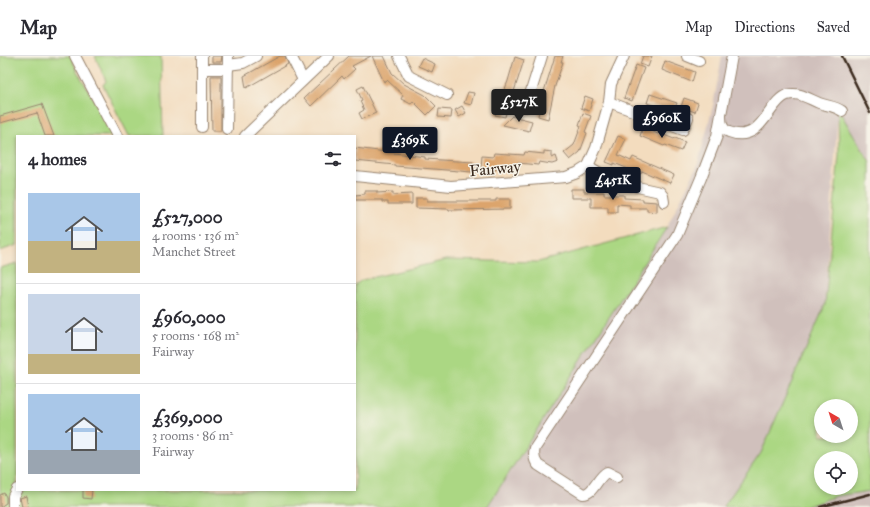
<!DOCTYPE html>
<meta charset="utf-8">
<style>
body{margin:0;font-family:"IM FELL Great Primer",serif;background:#f2f2f3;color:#2b2b33;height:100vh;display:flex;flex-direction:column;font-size:15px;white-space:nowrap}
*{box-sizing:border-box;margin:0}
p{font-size:13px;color:#7c7c81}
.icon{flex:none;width:22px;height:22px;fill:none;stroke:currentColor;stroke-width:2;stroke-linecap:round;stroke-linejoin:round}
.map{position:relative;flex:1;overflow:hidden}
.sheet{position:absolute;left:16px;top:79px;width:340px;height:356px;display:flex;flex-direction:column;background:#fff;border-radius:0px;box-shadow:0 2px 6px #0003}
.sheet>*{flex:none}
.needle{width:26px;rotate:321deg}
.buttons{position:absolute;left:814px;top:343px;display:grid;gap:8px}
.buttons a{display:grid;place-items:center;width:44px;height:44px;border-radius:50%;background:#fff;box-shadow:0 2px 6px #0003;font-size:20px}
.price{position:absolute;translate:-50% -34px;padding:0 9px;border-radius:4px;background:#111827;color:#fff;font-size:13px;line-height:26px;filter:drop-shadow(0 1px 2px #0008)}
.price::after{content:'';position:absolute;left:50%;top:24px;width:12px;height:9px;margin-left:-6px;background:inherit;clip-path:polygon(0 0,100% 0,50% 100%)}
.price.on{background:#222;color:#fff}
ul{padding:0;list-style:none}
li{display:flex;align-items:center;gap:12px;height:100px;padding:0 12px}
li+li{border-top:1px solid #e1e1e2}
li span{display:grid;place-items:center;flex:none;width:112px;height:80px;border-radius:0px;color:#555}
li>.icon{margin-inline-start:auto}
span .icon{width:48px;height:48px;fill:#fffc;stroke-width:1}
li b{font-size:17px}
h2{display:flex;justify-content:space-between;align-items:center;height:48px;padding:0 12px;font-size:17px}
header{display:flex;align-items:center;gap:24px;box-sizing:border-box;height:56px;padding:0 20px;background:#fff;border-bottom:1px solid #e1e1e2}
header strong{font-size:19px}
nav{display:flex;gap:22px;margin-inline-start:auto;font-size:14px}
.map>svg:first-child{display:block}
</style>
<header>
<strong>Map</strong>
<nav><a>Map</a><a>Directions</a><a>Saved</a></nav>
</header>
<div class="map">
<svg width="870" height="451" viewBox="0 0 870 451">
<rect width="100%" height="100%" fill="#f7f3e8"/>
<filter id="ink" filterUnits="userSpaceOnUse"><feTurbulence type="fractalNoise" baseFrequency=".025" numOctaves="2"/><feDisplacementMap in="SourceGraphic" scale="8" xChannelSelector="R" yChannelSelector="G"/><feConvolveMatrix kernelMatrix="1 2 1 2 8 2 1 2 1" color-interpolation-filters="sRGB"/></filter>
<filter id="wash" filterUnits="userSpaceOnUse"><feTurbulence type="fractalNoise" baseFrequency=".012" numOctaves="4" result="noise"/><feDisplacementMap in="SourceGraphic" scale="16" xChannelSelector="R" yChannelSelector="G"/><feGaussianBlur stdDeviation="0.9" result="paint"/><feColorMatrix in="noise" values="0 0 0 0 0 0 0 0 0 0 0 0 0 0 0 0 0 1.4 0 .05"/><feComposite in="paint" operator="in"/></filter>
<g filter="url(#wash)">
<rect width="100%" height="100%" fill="#f3dcbe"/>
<g fill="#d0c0bc">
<path d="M722,0H870V105L838,54L825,249L761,397L723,451H487L667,171L697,111L713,50Z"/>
<path d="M870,435V451H805L836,440Z"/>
</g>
<g fill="#abd783" stroke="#738050" fill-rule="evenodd">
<path d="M0,0H71L77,15L116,80H17V189L0,195Z"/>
<path d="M95,0H161L163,80H129L103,29L106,25Z"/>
<path d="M838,53L870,106V435L836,440L805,451H723L761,397L825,249L839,99ZM821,350H851V380H821ZM821,402H851V432H821Z"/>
<path d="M667,171L487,451H0V212L17,207V434H355V229L362,224L446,204L538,206Z"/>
</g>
<g id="blocks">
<g fill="#dca46c">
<path d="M212,0H222L221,6H212Z"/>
<path d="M280,0H285L288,8L246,32L244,20Z"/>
<path d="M349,0H371L352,10L355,13L344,23L342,20L311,50L304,42Z"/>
<path d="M372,0H384L392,17L404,28L425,39L436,50L427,59L413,45L411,48L401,43L403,39L387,24L384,26Z"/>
<path d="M555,0H563L561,6H563L555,30L548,63L538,60L541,45Z"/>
<path d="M643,0H652L648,11L640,8Z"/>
<path d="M515,1L524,4L511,45L509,44L505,61L495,59L499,46H500L508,25Z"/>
<path d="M422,2L435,8L432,16L418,10Z"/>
<path d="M665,5L695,16L692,26L662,14Z"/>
<path d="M636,9L644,12L632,45L624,42Z"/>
<path d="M211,20H221V75H212Z"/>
<path d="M363,30L376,57L362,63L359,57L364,54L360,45L362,44L357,33Z"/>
<path d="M468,36L474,37L471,49L464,47Z"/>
<path d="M650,38L677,47L673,56L647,47Z"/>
<path d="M585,40L593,43L589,55L581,52Z"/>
<path d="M684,42L698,47L695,56L681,51Z"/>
<path d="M42,48L54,80H45L37,57L0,67V60Z"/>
<path d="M462,50L466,57L459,61L455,54Z"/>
<path d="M439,53L452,54L451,62L438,61Z"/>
<path d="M583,57L591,60L585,76L587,77L580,96L570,104L564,97L574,89L581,70L579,69Z"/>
<path d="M512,60L532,65L529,75L503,69Z"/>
<path d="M643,71L658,78L659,77L674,83L675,82L685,86L681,95L665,89L664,90L640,80Z"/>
<path d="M618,80L626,83L618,99L631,105L633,101L674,119L670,127L642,115L641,118L614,107V109L606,106Z"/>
<path d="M355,92L425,101V103L473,106L472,116L395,110V109L355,105Z"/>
<path d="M544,95L552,96V102L556,100L558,106L552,108L539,106L538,109L518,107V112L496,111V114L481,112L482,100L493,101L494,97L524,99L525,96L544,98Z"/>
<path d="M571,133H584V136H604V139H624V142L643,143V145L657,146V156L647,155V152H630V149L617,148V156H608V151H591V142H571Z"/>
<path d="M365,135H377V137L393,136V139L412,138V148H388V146H382V144H355V139L365,138Z"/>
<path d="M416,142H427V145H496V143H510V153L449,154V153L416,152Z"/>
<path d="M83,434H92L91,443L83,442Z"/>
<path d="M4,437L6,441V447L0,451V439Z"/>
<path d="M26,440L28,451H22L20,442Z"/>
</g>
</g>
</g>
<g filter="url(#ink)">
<use href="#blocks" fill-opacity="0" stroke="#97836e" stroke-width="1"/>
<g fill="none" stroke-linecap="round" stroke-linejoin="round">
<g stroke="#97836e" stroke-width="12">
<g id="minor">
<path d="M75,0L117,80"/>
<path d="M291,0L303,24"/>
<path d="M399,0L409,20L447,39"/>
<path d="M687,0L699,5"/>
<path d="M228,9L243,7L256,0"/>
<path d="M202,13H228"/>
<path d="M609,46L683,74L688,62"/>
<path d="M526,51L542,0"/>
<path d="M721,61C721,68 723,74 729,76C762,89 769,44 787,39C798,35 809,43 819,47C827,50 835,50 842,55"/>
<path d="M202,71V0"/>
<path d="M227,73L228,0"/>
<path d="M245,80L329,0"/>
<path d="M588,110L615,126L660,136L663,140L664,146"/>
<path d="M355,120L451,130L566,121L577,117L588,110L596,92L609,46L611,28L624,0"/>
<path d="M617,421L607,416C597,421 594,438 583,438L538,409C534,404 533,399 535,392L677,179L701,122L717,80L732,0"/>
<path d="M13,451V440L17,433"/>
</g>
</g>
<use href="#minor" stroke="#fff" stroke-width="10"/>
<g stroke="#3b2a1e" stroke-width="2.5">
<path d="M842,0L870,57"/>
<path d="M820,451L870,438"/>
</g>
</g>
</g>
<g text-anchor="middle" stroke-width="3" stroke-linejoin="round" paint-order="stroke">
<g font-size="16" fill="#3b2a1e" stroke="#f7f3e8">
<text transform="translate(495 112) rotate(-5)" y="6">Fairway</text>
</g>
</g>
</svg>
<div class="buttons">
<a><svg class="needle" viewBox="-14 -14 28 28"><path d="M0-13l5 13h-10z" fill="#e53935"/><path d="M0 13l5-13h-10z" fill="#7c7c81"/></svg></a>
<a><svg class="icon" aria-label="locate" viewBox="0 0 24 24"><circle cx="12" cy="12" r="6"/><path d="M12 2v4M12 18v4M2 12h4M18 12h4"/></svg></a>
</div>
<b class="price on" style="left:519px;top:67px">£527K</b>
<b class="price" style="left:662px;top:83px">£960K</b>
<b class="price" style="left:410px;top:105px">£369K</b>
<b class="price" style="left:613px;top:145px">£451K</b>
<section class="sheet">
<h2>4 homes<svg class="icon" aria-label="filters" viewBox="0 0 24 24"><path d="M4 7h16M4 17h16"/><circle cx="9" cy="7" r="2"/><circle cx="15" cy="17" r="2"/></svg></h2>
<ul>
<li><span style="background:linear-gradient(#a9c7e8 60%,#c2b280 0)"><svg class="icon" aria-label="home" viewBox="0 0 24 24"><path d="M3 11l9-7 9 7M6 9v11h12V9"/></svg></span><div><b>£527,000</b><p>4 rooms · 136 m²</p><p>Manchet Street</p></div></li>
<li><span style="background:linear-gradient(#c9d6e8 75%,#c2b280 0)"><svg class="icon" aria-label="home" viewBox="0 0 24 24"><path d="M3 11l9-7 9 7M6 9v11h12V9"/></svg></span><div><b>£960,000</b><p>5 rooms · 168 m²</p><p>Fairway</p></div></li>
<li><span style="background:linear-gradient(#a9c7e8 70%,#9aa5b1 0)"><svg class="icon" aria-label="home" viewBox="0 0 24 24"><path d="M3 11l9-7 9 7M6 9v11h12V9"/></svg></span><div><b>£369,000</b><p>3 rooms · 86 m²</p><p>Fairway</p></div></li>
</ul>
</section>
</div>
